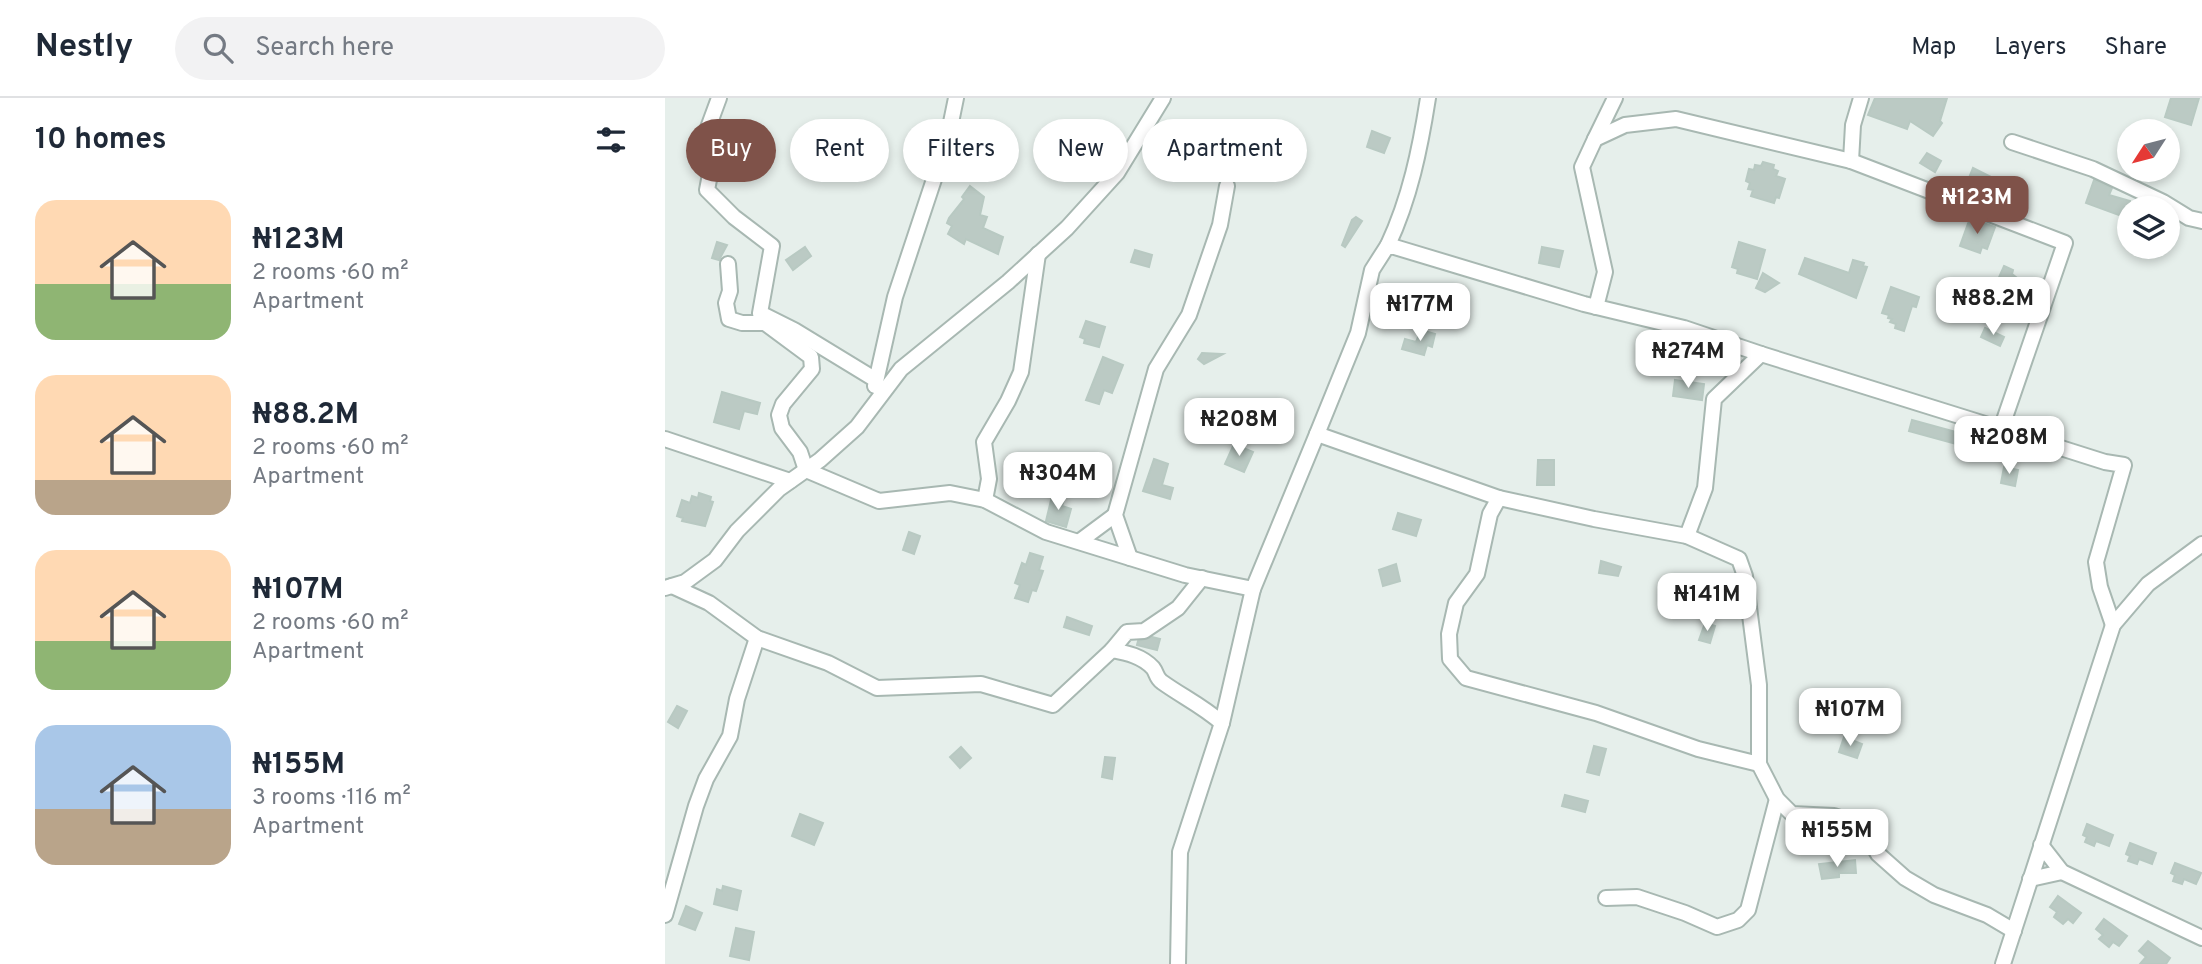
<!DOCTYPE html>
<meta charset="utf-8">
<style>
body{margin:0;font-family:Overpass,sans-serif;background:#f2f2f3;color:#1f2937;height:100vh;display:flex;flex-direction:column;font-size:26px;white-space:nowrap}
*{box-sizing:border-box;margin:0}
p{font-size:23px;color:#747a83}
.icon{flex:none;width:38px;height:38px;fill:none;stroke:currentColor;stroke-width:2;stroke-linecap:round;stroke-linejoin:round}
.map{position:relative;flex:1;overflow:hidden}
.details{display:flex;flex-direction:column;background:#fff;width:665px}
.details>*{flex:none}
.guide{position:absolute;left:21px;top:21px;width:665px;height:63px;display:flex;gap:14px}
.needle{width:46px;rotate:234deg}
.fabs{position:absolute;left:1452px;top:21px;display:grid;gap:14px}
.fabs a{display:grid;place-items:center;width:63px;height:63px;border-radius:50%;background:#fff;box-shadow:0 4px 10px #0003;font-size:35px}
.price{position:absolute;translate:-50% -60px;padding:0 16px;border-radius:14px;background:#fff;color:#222;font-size:23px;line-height:46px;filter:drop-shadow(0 2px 4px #0008)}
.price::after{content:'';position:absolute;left:50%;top:42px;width:21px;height:16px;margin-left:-10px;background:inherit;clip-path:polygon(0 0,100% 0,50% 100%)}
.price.on{background:#7f5249;color:#fff}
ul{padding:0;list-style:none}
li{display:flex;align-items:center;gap:21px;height:175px;padding:0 35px}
li span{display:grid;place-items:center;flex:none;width:196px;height:140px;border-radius:21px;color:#555}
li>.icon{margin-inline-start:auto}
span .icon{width:84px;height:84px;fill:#fffc;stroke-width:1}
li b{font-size:30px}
h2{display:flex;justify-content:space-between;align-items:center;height:84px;padding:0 35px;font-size:30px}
.tag{padding:0 24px;border-radius:32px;background:#fff;box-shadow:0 4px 10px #0003;font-size:24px;line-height:63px}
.tag.on{background:#7f5249;color:#fff}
header{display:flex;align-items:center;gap:42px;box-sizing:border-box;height:98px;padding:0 35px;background:#fff;border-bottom:2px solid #e0e1e3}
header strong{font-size:33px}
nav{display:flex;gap:38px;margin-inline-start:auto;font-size:24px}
.search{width:490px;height:63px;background:#f2f2f3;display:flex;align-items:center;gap:18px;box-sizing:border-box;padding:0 24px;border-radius:38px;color:#747a83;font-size:26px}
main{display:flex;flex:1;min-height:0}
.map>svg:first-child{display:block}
</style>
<header>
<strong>Nestly</strong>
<div class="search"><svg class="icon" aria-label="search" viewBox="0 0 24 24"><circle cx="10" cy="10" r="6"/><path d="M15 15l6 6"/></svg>Search here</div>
<nav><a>Map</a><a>Layers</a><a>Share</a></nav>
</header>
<main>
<section class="details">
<h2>10 homes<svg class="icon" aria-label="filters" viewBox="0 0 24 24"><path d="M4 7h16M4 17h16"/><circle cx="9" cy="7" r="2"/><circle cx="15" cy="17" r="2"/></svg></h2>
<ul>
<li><span style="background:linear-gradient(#ffd9b3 60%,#8fb573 0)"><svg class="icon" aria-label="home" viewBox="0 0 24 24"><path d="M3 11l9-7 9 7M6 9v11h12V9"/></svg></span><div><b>₦123M</b><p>2 rooms · 60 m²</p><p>Apartment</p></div></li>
<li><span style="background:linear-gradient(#ffd9b3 75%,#b9a48a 0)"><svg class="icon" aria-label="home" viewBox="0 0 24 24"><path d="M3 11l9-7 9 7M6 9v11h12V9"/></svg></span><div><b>₦88.2M</b><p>2 rooms · 60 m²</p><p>Apartment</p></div></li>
<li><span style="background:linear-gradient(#ffd9b3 65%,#8fb573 0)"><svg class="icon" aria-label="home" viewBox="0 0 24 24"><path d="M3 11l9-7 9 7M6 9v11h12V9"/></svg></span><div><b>₦107M</b><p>2 rooms · 60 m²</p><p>Apartment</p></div></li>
<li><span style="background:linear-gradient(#a9c7e8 60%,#b9a48a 0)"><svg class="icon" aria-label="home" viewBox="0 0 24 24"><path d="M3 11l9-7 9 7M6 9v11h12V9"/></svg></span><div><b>₦155M</b><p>3 rooms · 116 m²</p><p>Apartment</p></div></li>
</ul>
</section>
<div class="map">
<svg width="1537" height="866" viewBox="0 0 1537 866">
<rect width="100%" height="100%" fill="#e6efeb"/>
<g fill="#bbcac4" stroke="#b8c9c2" stroke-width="2">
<path d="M1210,0H1282L1275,23L1277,25L1268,38L1245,23L1242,31L1203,17Z"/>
<path d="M1506,0H1534L1526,27L1500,19Z"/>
<path d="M707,33L725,40L719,55L702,49Z"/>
<path d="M1262,55L1276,63L1270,74L1255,65Z"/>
<path d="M1098,64L1109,67L1108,71L1113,73L1111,78L1120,81L1114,100L1111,99L1109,105L1086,98L1088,92L1083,91L1085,85L1081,83L1084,71L1089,72L1090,67L1096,68Z"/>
<path d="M1308,70L1328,80L1319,99L1300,90Z"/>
<path d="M1429,82L1447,90L1444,97L1465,103V121L1421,105Z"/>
<path d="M305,88L319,99L315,117L322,119L318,130L338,139L333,156L301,141L299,146L283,136L287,128L282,125L284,120L299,101L297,99Z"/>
<path d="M691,119L697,123L680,149L677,147L687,122Z"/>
<path d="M1305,120L1330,129L1322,151L1317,149L1315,155L1295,148Z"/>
<path d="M52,144L62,147L54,162L47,160Z"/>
<path d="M1074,144L1100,152L1092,181L1072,175L1073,171L1067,169Z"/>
<path d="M140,149L146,158L128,172L121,162Z"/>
<path d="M877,149L898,153L894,169L874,165Z"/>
<path d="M470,152L487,157L484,169L466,164Z"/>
<path d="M1140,160L1184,175L1188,162L1199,165L1198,168L1202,169L1191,200L1134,176Z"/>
<path d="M1339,168L1348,172L1347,176L1352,180L1358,190L1351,203L1328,193Z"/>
<path d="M1098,175L1114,185L1100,194L1091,190Z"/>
<path d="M1226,189L1254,199L1251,209L1247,208L1239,233L1230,230L1231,226L1225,224L1227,221L1223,220L1224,217L1217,215Z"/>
<path d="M421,223L440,229L434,249L419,245L420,241L415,239Z"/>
<path d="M1320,230L1339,239L1335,248L1316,239Z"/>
<path d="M756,232L770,236L767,249L762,247L759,257L737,251L740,241L751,244Z"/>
<path d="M985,248L1006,249L1005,274H984Z"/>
<path d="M537,255L558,256L539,266L533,261Z"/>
<path d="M438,259L458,267L447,295L439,292L434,306L421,302Z"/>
<path d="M1010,282L1039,286L1037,302L1008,298Z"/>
<path d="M57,294L95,305L92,316L79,313L74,331L49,324Z"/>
<path d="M1247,322L1309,339L1306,350L1244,333Z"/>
<path d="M569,346L588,354L579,374L560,366Z"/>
<path d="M489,361L503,366L497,387L508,390L505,401L478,393Z"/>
<path d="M873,362H889V387H872Z"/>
<path d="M1339,369L1353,372L1350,388L1336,385Z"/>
<path d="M34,395L46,399L45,403L48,404L40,428L17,423L18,420L12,418L17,402L25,405L27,398L33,400Z"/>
<path d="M387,398L399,402L397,408L406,411L401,429L381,423Z"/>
<path d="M733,415L756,422L751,438L728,431Z"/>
<path d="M244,434L255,438L249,456L238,452Z"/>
<path d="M365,455L378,459L374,472L378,473L371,493L367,492L363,504L350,500L355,487L350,485L357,465L361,467Z"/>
<path d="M936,463L956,469L953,478L934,475Z"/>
<path d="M731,466L735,483L718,488L714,472Z"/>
<path d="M402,519L427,528L424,537L399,529Z"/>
<path d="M1040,525L1050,528L1045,545L1034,542Z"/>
<path d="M487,539L495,541L492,552L472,547L473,543Z"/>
<path d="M12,608L22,613L13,630L3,624Z"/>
<path d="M1179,639L1197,646L1192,660L1174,654Z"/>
<path d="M929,648L941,651L934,677L922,674Z"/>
<path d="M296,649L306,660L295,670L285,659Z"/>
<path d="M440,659L450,660L447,681L437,679Z"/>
<path d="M900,697L923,703L920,714L897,708Z"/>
<path d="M135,716L158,725L149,747L127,738Z"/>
<path d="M1422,726L1448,737L1444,748L1431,743L1429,748L1420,744L1422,739L1418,737Z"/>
<path d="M1465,745L1491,755L1487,766L1474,761L1472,766L1463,763L1465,758L1461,756Z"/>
<path d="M1190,762L1191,775H1174V779L1157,781L1154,766Z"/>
<path d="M1510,765L1536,775L1531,786L1519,781L1517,786L1508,783L1510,777L1506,775Z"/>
<path d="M58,788L76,793L72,812L49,806L52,791L57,793Z"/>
<path d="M1393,798L1416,815L1408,825L1403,821L1398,826L1389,819L1392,814L1385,809Z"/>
<path d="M21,808L37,815L30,832L14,826Z"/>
<path d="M1439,821L1462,838L1454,848L1448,844L1444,849L1434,841L1438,837L1431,831Z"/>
<path d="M71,830L89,834L84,862L65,858Z"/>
<path d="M1483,843L1505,860L1501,866H1475L1481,859L1474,853Z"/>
</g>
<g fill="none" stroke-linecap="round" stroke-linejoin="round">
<g stroke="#a8b8b2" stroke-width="18">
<g id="minor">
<path d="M54,0L40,38L47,66L42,92L69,119L107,148L95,215L129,232L211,282"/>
<path d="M930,41L950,0"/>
<path d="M1347,44L1428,71L1498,104L1524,120L1537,123"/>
<path d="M1186,63L1188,27L1196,0"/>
<path d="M723,147C745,100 755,51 763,0"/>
<path d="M63,166L65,193L61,205L64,221L77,225H100L146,259L147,271L118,306L114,317L117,330L135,354L141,372L214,403L285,395L320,402L381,434L520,477L588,491L652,336L834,400L929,421L1022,438L1074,461L1080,478L1094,587V666L1112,701L1127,716L1169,718L1196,727L1213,756L1240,780L1269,797L1322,817L1349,833"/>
<path d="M931,209L940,174L917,69L930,41L960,27L1011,21L1186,63L1400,145L1336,331L1440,364L1459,367L1431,464L1435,489L1448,527"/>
<path d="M1096,256L1336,331"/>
<path d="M210,288L230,199L283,39L291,0"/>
<path d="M652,336L693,235L707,172L723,147L919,206L1019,230L1096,256L1049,301L1040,390L1022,438"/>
<path d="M0,341L125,383"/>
<path d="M834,400L825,416L812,476L791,505L784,536L785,561L801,580L931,615L1033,651L1094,666"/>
<path d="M320,402L324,381L319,344L343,303L356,274L373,156"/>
<path d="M415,443L450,417"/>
<path d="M465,460L450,417L491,271L524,217L555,127L562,88"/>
<path d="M7,488L44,505L92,540L163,565L212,590L316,586L388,607L447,552C462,555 477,558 488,570C492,575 491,580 497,584C518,599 536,607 557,625"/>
<path d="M0,490L20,484L50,462L72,433L114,391L155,362L192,329L236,271L343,184L402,130L452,75L498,0"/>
<path d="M447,552L462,534L479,533L513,510L537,480"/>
<path d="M1376,747L1397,774L1537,840"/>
<path d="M1365,781L1397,774"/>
<path d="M941,800L972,799L1020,815L1052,829L1073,822L1083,812L1112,701"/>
<path d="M0,817L31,708L41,681L65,638L72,601L92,540"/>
<path d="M513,866L515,754L557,625L588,491"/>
<path d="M1338,866L1448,527L1483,486L1537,446"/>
</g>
</g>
<use href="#minor" stroke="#fff" stroke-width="14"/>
</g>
</svg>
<div class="fabs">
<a><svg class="needle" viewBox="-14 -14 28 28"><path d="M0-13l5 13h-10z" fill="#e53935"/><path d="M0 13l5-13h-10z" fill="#747a83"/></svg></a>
<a><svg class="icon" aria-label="layers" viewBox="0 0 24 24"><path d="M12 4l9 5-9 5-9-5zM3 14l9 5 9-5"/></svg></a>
</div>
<b class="price on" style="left:1312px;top:138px">₦123M</b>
<b class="price" style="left:1328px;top:239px">₦88.2M</b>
<b class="price" style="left:755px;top:245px">₦177M</b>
<b class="price" style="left:1023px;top:292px">₦274M</b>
<b class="price" style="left:574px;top:360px">₦208M</b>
<b class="price" style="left:1344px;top:378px">₦208M</b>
<b class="price" style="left:393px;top:414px">₦304M</b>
<b class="price" style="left:1042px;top:535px">₦141M</b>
<b class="price" style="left:1185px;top:650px">₦107M</b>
<b class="price" style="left:1172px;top:771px">₦155M</b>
<div class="guide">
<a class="tag on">Buy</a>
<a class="tag">Rent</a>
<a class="tag">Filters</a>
<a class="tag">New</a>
<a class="tag">Apartment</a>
</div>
</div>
</main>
